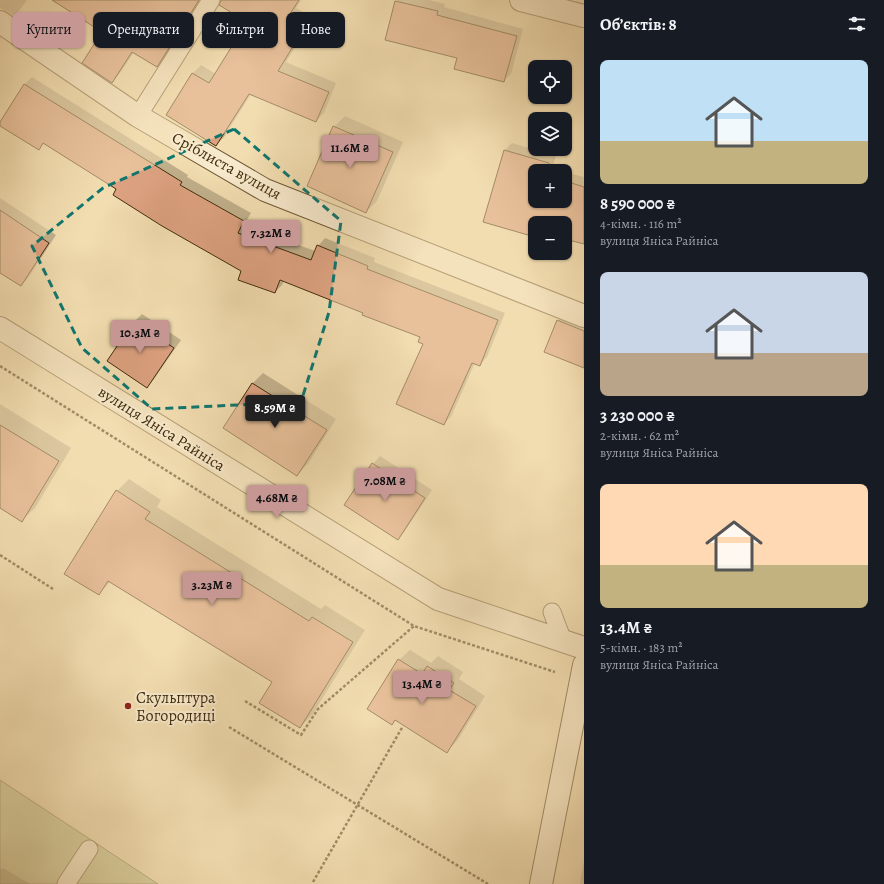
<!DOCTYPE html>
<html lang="uk">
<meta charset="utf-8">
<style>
body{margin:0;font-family:Alegreya,serif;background:#20242c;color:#f1f3f6;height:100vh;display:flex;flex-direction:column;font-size:15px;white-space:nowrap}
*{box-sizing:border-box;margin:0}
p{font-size:13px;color:#9ea1a6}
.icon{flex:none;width:22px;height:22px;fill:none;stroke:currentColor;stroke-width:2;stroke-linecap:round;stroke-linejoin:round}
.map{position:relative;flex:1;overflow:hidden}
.details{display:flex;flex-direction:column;background:#171b24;width:300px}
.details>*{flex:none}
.banner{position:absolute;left:12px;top:12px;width:380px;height:36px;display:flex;gap:8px}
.buttons{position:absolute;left:528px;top:60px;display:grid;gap:8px}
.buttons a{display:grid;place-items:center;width:44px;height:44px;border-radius:8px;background:#171b24;box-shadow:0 1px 3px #0004;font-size:20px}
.price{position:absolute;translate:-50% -34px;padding:0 9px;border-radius:4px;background:#c59692;color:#111;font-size:13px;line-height:26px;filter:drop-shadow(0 1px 2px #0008)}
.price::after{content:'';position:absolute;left:50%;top:24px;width:12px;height:9px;margin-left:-6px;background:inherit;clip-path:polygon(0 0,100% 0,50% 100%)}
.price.selected{background:#222;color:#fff}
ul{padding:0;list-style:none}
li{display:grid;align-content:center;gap:8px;height:212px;padding:0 16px}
li span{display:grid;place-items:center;height:124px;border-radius:8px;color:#555}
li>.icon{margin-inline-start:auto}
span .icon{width:72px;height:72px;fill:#fffc;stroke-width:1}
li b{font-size:17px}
h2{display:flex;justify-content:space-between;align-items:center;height:48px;padding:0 16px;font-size:17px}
.pill{padding:0 14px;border-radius:8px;background:#171b24;box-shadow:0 1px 3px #0004;font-size:14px;line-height:36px}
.pill.selected{background:#c59692;color:#111}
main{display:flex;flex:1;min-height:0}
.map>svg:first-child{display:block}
</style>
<main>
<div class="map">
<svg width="584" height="884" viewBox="0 0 584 884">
<rect width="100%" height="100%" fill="#f2ddb0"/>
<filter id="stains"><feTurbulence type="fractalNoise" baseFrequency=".005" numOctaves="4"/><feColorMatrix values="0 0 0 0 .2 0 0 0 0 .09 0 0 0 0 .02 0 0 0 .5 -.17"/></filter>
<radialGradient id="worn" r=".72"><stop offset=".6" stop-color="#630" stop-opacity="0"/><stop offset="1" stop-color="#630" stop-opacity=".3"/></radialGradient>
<path fill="#bec088" stroke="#80764a" d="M0,780L158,884H0Z"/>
<g fill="#0003">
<path d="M0,0H27L15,16L0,8Z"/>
<path d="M73,0H201L165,58L157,66L134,52L120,73L112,82L103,32Z"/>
<path d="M222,0H301L296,8L313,18L286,62L336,83L324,113L316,121L251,94L224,137L216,145L167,114L193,73L201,65L216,74L248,22Z"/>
<path d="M397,0H429L445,4L444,7L523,29L511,74L503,81L396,1Z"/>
<path d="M32,77L188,175L187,177L251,213L244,225L315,251L318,246L325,238L375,258L374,262L505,313L487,357L480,365L475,363L451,417L443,424L425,343L422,336L284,281L282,285L275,292L118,189L44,143L39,149L0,125L24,85Z"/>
<path d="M345,116L403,142L377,201L366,212L334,127Z"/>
<path d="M512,143L556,156L552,168L562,171H535V201H565V172L584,177V243L565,238V223H535V229H533L528,234L484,222L505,150Z"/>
<path d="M0,198L56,235L28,278L21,285L0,272Z"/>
<path d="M142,314L181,340L154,379L147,387L135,321Z"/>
<path d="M561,317L584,326V367L558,321Z"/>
<path d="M263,373L336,419L308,464L297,475L224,428L253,383Z"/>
<path d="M0,404L71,448L35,508L22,520L0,507Z"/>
<path d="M380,456L432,490L405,531L398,539L373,464Z"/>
<path d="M129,479L161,500L157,507L321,609L325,605L365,630L312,715L300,727L273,682L111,581L98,594L117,491Z"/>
<path d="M410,650L431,663L438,656L463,672L459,679L485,696L457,741L446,752L396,720L392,723L399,660Z"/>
<path d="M584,861V884H580Z"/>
<path d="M3,868L30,884H0V870Z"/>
</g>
<g fill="#dca180" stroke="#422c0c">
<path d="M52,0H199L157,67L132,52L112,83L82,63L102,32Z"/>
<path d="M221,0H299L288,17L305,27L278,71L329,92L316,122L249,94L216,146L166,115L192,73L209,83L247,22L219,5Z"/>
<path d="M395,1L438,11L437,15L517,36L504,82L454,69L457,58L385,40Z"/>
<path d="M24,84L182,182L180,185L244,221L238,233L311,260L317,245L368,266L367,269L498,320L480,366L472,363L444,425L396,404L423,344L418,342L420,337L362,315L363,313L280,280L275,293L238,280L241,271L162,226L113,195L116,189L43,143L39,150L0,126V122Z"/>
<path d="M333,126L393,152L366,213L307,186Z"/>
<path d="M504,150L549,163L547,171H535V201H565V181L584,187V244L565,239V223H535V230L530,229L528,235L483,222Z"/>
<path d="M0,210L49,243L21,286L0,273Z"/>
<path d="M557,320L584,331V368L544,352Z"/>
<path d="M134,321L174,348L147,388L107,361Z"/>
<path d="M252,383L327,430L297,476L223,428Z"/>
<path d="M0,425L59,461L22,522L0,508Z"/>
<path d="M372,463L425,498L398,540L344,505Z"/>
<path d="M116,490L150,512L145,519L309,621L312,617L353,642L300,728L259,703L272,682L108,581L99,595L64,574Z"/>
<path d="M398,659L422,674L427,666L454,683L449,690L476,706L447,753L395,720L392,725L367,709Z"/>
</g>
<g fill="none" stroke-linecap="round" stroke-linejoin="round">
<g stroke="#6e5835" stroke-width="19">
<g id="service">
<path d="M138,116L211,0"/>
<path d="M552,612L563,641"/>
<path d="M66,884L89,849"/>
</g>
</g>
<g stroke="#6e5835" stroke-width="24">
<g id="minor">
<path d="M521,0L584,16"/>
<path d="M0,22L138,116L265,190L584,316"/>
<path d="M0,328L438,599L584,648"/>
</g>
</g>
<g stroke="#422c0c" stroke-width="24">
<path id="secondary" d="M541,884L584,665"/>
</g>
<g stroke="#422c0c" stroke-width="2.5" stroke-dasharray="3 2" stroke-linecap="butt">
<path d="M0,366L414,626L555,672"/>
<path d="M0,555L53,589"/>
<path d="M245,701L301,735L318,709L414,626"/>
<path d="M229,727L488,884"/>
<path d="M313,882L403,726"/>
</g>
<use href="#service" stroke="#f7e9cc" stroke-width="17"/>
<use href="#minor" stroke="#f7e9cc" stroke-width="22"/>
<use href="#secondary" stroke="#f7e9cc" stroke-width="22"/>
</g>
<path d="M0 0H584V884H0ZM234,129L341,221L329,312L301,402L152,409L82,348L32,246L103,188Z" fill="#f2ddb0" fill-opacity=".55" fill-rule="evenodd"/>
<path fill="none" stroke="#0f766e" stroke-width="3" stroke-dasharray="8 5" stroke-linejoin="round" d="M234,129L341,221L329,312L301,402L152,409L82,348L32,246L103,188Z"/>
<circle fill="#8f2418" stroke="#f7e9cc" stroke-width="1.5" cx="128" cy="706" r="4"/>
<g text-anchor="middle" stroke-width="4" stroke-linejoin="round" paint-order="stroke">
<g font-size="16" fill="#422c0c" stroke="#f7e9cc">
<text transform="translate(227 165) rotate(29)" y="6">Сріблиста вулиця</text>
<text transform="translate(162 428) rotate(32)" y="6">вулиця Яніса Райніса</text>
</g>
<g font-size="16" fill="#422c0c" stroke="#f7e9cc" text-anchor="start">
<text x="136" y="703">Скульптура<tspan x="136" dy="18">Богородиці</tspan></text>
</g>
</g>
<rect width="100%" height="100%" filter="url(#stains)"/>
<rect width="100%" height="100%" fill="url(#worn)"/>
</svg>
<div class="buttons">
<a><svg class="icon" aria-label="locate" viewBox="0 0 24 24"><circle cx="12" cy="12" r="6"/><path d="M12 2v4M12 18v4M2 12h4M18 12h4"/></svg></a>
<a><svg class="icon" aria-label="layers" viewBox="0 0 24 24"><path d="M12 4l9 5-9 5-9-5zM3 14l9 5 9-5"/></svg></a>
<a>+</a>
<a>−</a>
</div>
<b class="price" style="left:350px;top:169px">11.6M ₴</b>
<b class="price" style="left:271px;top:254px">7.32M ₴</b>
<b class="price" style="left:140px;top:354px">10.3M ₴</b>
<b class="price selected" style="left:275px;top:429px">8.59M ₴</b>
<b class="price" style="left:385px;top:502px">7.08M ₴</b>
<b class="price" style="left:277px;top:519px">4.68M ₴</b>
<b class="price" style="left:212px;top:606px">3.23M ₴</b>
<b class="price" style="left:422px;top:705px">13.4M ₴</b>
<div class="banner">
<a class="pill selected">Купити</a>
<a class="pill">Орендувати</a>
<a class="pill">Фільтри</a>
<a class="pill">Нове</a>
</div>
</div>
<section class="details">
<h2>Об’єктів: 8<svg class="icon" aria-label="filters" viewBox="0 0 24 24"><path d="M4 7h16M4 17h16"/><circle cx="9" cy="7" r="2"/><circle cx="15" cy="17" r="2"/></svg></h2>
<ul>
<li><span style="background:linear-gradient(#bfe0f5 65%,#c2b280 0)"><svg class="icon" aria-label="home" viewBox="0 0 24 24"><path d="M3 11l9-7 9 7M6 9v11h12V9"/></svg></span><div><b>8 590 000 ₴</b><p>4-кімн. · 116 m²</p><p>вулиця Яніса Райніса</p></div></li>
<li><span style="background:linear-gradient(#c9d6e8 65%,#b9a48a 0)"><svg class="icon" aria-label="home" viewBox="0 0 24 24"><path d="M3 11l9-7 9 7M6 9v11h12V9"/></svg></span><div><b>3 230 000 ₴</b><p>2-кімн. · 62 m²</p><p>вулиця Яніса Райніса</p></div></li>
<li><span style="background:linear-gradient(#ffd9b3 65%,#c2b280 0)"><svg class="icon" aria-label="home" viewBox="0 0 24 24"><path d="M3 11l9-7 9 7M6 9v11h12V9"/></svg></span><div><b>13.4M ₴</b><p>5-кімн. · 183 m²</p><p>вулиця Яніса Райніса</p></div></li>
</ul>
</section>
</main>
